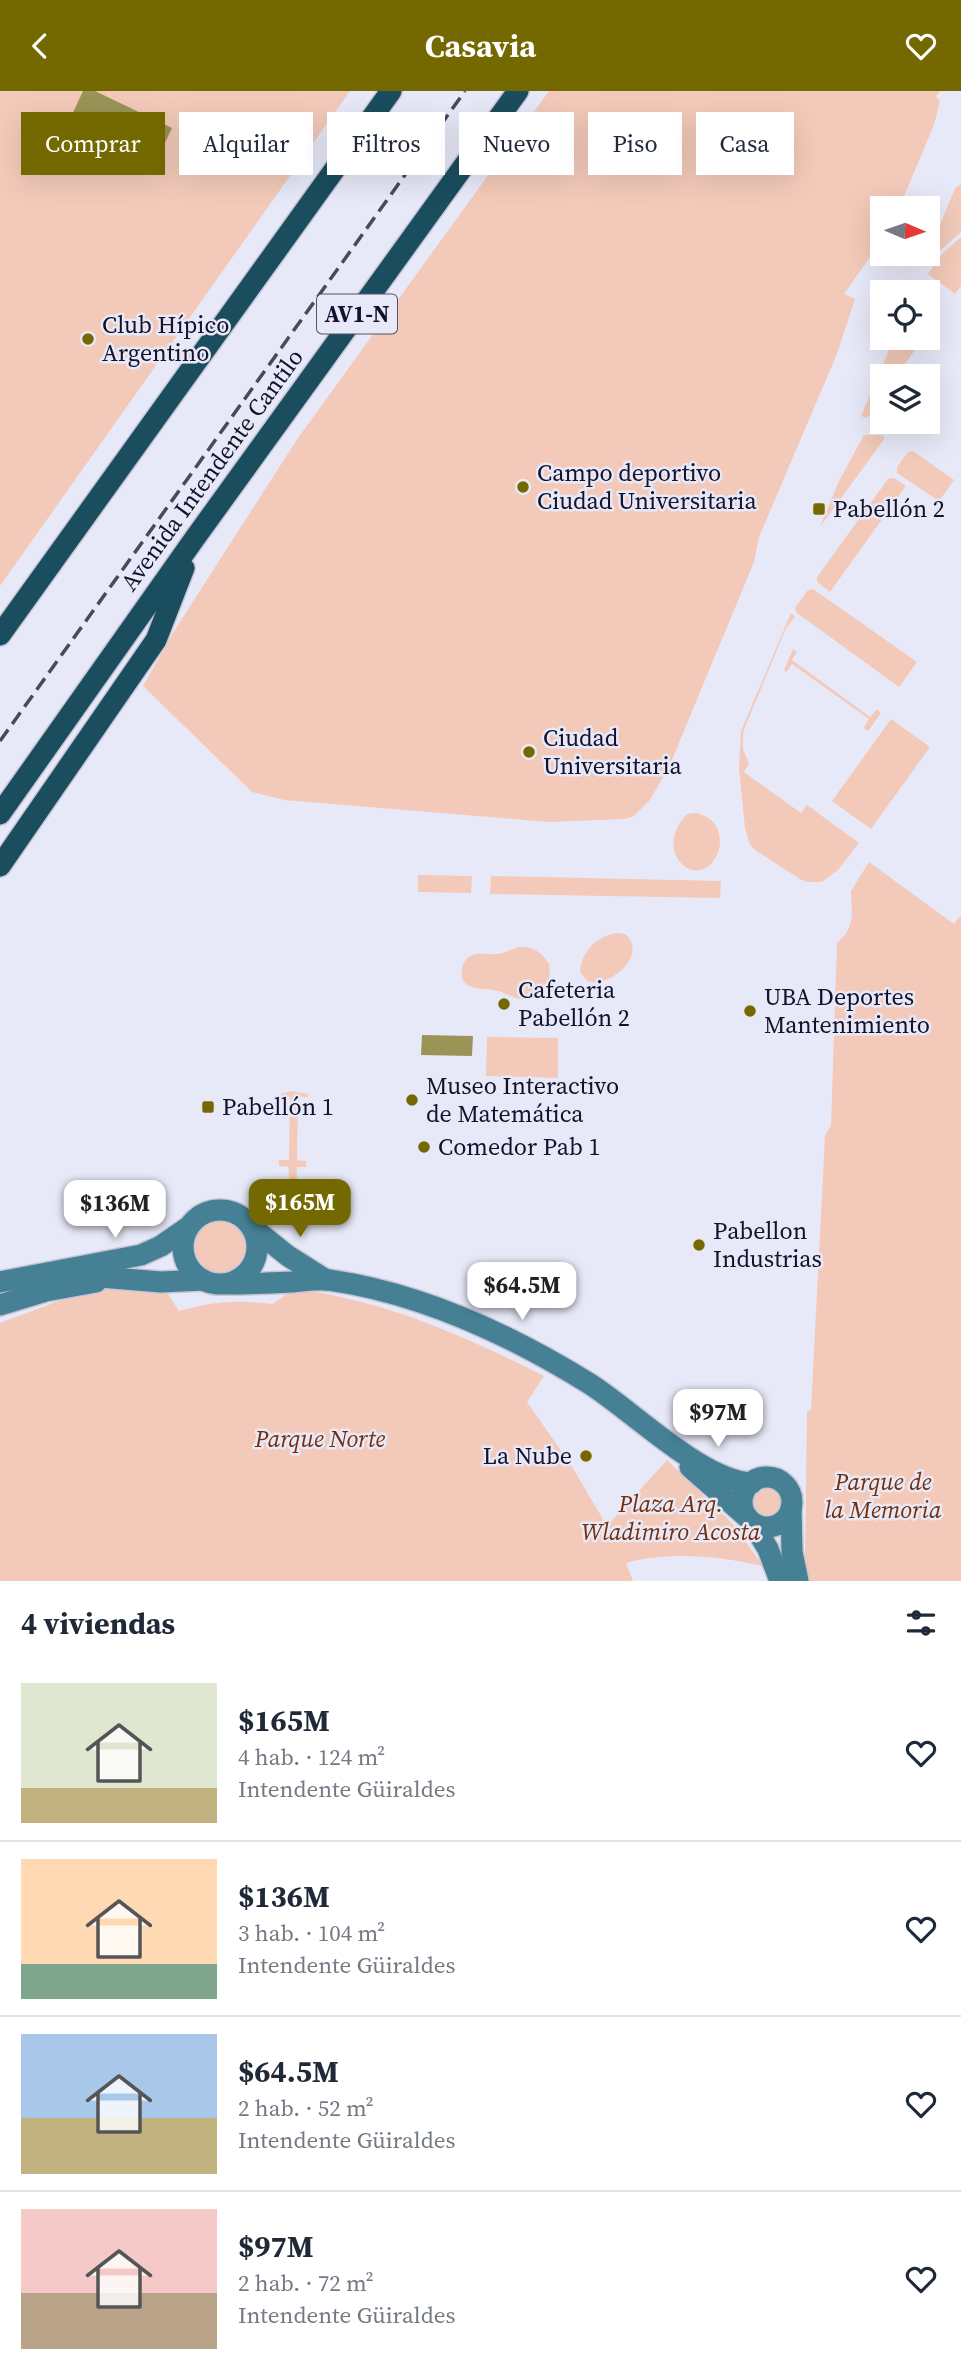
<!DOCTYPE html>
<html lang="es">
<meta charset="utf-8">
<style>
body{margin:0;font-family:"Source Serif 4",serif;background:#f2f2f3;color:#1f2937;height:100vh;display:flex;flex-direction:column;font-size:26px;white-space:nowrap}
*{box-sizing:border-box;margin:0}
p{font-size:23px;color:#747a83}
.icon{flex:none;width:38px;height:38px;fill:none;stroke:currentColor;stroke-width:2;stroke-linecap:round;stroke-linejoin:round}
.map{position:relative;height:1490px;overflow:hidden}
.sheet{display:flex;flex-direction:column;background:#fff;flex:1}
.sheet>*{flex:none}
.hud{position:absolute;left:21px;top:21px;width:920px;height:63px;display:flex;gap:14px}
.needle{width:46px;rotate:92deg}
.fabs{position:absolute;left:870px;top:105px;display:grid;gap:14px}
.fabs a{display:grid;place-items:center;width:70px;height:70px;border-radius:0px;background:#fff;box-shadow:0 7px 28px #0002;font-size:35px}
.price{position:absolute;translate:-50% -60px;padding:0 16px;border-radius:14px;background:#fff;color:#222;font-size:23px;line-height:46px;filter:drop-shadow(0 2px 4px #0008)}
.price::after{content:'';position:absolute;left:50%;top:42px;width:21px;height:16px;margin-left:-10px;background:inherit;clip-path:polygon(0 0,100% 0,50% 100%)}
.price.active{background:#736900;color:#fff}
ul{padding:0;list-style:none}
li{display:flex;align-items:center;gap:21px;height:175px;padding:0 21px}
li+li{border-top:2px solid #e0e1e3}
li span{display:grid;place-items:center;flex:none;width:196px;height:140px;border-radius:0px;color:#555}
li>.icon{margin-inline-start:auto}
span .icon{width:84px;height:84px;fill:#fffc;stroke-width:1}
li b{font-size:30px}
h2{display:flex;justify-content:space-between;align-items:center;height:84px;padding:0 21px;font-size:30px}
.pill{padding:0 24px;border-radius:0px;background:#fff;box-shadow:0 7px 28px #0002;font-size:24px;line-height:63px}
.pill.active{background:#736900;color:#fff}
header{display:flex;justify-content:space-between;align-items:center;height:91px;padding:0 21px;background:#736900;color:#fff;font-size:32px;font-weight:700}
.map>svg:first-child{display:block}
</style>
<header><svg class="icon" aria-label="back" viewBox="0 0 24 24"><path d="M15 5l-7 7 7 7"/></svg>Casavia<svg class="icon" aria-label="heart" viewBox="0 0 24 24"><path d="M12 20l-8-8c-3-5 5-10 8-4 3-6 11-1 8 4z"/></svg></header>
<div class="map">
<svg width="961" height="1490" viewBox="0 0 961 1490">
<rect width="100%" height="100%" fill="#e8e9f8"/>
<g fill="#f3cab9">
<path d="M0,0H350L0,495Z"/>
<path d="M549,0H940L936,5L940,10L934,34L899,117H882V156L873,162L844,203L855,208L837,263L759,446L754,471L669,676L650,709L634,725L624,728L549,731L284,709L252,701L143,595L176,537L298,347Z"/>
<path d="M961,93V141L928,170L926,169L955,97Z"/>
<path d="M961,146V195L955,203L928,183L940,165Z"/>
<path d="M894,247H924L896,285H882V305L867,327L861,325Z"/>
<path d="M864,344H882L885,347L820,436L839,390Z"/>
<path d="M913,360L954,389L939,410L897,382V376L908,361Z"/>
<path d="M894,387L906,395L830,501L817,491V486L888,388Z"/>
<path d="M813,498L917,571L899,596L797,522L795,517L808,499Z"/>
<path d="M791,522L795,526L786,537L743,641V658L749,673L744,681L801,722L807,714L859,752L838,779L822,791H807L800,788L758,761L750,754L745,737L739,677L741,640Z"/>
<path d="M793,558L797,561L792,569L870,626L877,618L881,622L868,640L864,637L869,628L792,573L786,581L784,579Z"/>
<path d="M891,628L930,656L871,738L832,710Z"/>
<path d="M696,722C708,725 716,730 719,743C721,752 720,761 714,769C694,798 652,760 687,723Z"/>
<path d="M869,771L954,833L961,824V1490H809L805,1469L807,1320L811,1319L825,1045L831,1034L837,852C857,835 851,820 851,800Z"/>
<path d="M418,784L472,785L471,802L418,801Z"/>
<path d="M491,785L721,790L720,807L490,803Z"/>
<path d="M616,842L625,843C649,863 610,898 587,890L580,881C581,861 596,846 616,842Z"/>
<path d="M519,856C533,855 542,861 549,873C553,892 540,912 519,908C512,906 505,902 498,900C485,896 458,902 462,878C462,873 466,868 470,865C478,861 489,864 498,863C505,862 512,858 519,856Z"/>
<path d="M487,946L558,947V987L486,985Z"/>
<path d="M291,1000L308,1003V1006H298L297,1069L306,1070V1076H297L296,1114L306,1115L305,1119L278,1118V1115L288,1114L289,1076L279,1075V1069H289L290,1006L281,1005V1003Z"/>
<circle cx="221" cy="1155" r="28"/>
<path d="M104,1198L168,1203L179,1220C215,1210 235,1209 273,1213L293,1198C382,1208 465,1245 544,1285L527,1311L571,1374L607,1435L667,1369L733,1433L763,1475C719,1465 669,1460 626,1472L633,1490H0V1232L88,1199Z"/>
<circle cx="768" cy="1411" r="18"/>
</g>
<g fill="#9a9457">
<path d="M83,0H95L172,37L157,68L71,26Z"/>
<path d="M422,944L473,945L472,965L421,964Z"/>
</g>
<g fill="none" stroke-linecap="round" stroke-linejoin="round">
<g stroke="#c6c6d7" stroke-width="24">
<g id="secondary">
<circle cx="220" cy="1156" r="37"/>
<path d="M253,1137L288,1165L326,1189"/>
<path d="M76,1184L161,1191L203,1189"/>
<path d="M0,1191L141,1164L161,1155L187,1137"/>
<path d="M227,1193C249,1193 270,1192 291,1191C303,1190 317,1188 329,1189C421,1202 511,1244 590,1293C634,1321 702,1390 752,1392"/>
<path d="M0,1214L46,1200L96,1191"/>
<path d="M690,1376L748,1427"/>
<circle cx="767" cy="1411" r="25"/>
<path d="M791,1417L792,1461L798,1490"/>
<path d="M753,1433L768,1458L780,1490"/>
</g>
</g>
<g stroke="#c6c6d7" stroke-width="24">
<g id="highway">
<path d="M0,544L391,0"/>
<path d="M0,723L195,447L518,0"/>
<path d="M0,775L156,549L184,477"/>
</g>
</g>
<use href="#secondary" stroke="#468094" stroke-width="21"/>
<use href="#highway" stroke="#1a4d5e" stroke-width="21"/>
<path stroke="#49485f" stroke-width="3.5" stroke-dasharray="14 7" stroke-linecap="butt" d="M0,650L465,0"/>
</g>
<g fill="#736900" stroke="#e8e9f8" stroke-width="2.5">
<circle cx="88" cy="248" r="7"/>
<circle cx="523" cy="396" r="7"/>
<rect x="812" y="411" width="14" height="14" rx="3.5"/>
<circle cx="529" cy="661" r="7"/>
<circle cx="504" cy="913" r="7"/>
<circle cx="750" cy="920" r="7"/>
<circle cx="412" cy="1009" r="7"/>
<rect x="201" y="1009" width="14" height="14" rx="3.5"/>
<circle cx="424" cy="1056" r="7"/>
<circle cx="699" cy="1154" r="7"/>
<circle cx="586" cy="1365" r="7"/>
</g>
<g text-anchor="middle" stroke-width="5" stroke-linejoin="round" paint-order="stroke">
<rect fill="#e8e9f8" stroke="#535268" stroke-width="2" x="317" y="203.5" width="80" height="39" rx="5"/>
<g font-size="23" font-weight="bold" fill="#13112b">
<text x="357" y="231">AV1-N</text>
</g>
<g font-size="24" fill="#13112b" stroke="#e8e9f8" text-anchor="start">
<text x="102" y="242">Club Hípico<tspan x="102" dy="28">Argentino</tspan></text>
<text x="537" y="390">Campo deportivo<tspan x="537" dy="28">Ciudad Universitaria</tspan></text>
<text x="833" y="426">Pabellón 2</text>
<text x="543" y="655">Ciudad<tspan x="543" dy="28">Universitaria</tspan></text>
<text x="518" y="907">Cafeteria<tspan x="518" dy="28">Pabellón 2</tspan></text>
<text x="764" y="914">UBA Deportes<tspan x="764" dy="28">Mantenimiento</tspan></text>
<text x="426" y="1003">Museo Interactivo<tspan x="426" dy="28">de Matemática</tspan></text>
<text x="222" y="1024">Pabellón 1</text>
<text x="438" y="1064">Comedor Pab 1</text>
<text x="713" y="1148">Pabellon<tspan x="713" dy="28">Industrias</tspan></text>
<text x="572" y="1373" text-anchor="end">La Nube</text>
</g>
<g font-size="24" fill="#13112b" stroke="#e8e9f8">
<text transform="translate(212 379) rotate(-54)" y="8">Avenida Intendente Cantilo</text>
</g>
<g font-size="24" font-style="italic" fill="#772e08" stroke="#e8e9f8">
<text x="320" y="1356">Parque Norte</text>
<text x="883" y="1399">Parque de<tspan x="883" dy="28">la Memoria</tspan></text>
<text x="671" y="1421">Plaza Arq.<tspan x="671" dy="28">Wladimiro Acosta</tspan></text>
</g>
</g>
</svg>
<div class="fabs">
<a><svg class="needle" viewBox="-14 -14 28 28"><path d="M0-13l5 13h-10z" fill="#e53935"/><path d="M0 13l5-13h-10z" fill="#747a83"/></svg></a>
<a><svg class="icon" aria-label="locate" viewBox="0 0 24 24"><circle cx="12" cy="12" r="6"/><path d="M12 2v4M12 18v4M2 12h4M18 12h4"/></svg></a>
<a><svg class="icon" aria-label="layers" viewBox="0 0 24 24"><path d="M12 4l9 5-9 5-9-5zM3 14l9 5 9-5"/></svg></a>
</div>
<b class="price active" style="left:300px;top:1148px">$165M</b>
<b class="price" style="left:115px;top:1149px">$136M</b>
<b class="price" style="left:522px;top:1231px">$64.5M</b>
<b class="price" style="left:718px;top:1358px">$97M</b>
<div class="hud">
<a class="pill active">Comprar</a>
<a class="pill">Alquilar</a>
<a class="pill">Filtros</a>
<a class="pill">Nuevo</a>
<a class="pill">Piso</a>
<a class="pill">Casa</a>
</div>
</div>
<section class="sheet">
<h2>4 viviendas<svg class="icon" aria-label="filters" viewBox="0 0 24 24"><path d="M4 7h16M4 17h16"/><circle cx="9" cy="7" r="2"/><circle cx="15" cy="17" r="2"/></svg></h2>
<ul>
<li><span style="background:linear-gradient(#dfe7d0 75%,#c2b280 0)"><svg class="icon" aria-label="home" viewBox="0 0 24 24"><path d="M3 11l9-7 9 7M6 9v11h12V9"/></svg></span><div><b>$165M</b><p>4 hab. · 124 m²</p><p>Intendente Güiraldes</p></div><svg class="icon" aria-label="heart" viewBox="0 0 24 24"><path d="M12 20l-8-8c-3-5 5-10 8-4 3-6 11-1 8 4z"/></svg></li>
<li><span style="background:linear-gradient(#ffd9b3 75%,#7fa58c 0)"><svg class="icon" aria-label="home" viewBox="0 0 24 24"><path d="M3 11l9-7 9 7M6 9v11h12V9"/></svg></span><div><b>$136M</b><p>3 hab. · 104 m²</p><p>Intendente Güiraldes</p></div><svg class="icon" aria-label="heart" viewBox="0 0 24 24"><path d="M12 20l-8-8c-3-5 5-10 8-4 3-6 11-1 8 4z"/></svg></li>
<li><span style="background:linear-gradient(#a9c7e8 60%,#c2b280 0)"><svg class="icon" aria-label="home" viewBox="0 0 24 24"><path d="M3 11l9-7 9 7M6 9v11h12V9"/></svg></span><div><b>$64.5M</b><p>2 hab. · 52 m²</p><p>Intendente Güiraldes</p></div><svg class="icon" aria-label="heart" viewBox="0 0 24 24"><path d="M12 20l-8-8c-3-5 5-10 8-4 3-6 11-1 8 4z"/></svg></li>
<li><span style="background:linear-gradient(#f6c9c9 60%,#b9a48a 0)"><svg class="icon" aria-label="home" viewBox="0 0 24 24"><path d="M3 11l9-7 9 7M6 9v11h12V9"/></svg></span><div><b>$97M</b><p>2 hab. · 72 m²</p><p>Intendente Güiraldes</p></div><svg class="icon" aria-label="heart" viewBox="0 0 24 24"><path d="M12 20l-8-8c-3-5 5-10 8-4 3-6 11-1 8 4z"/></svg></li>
</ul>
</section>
